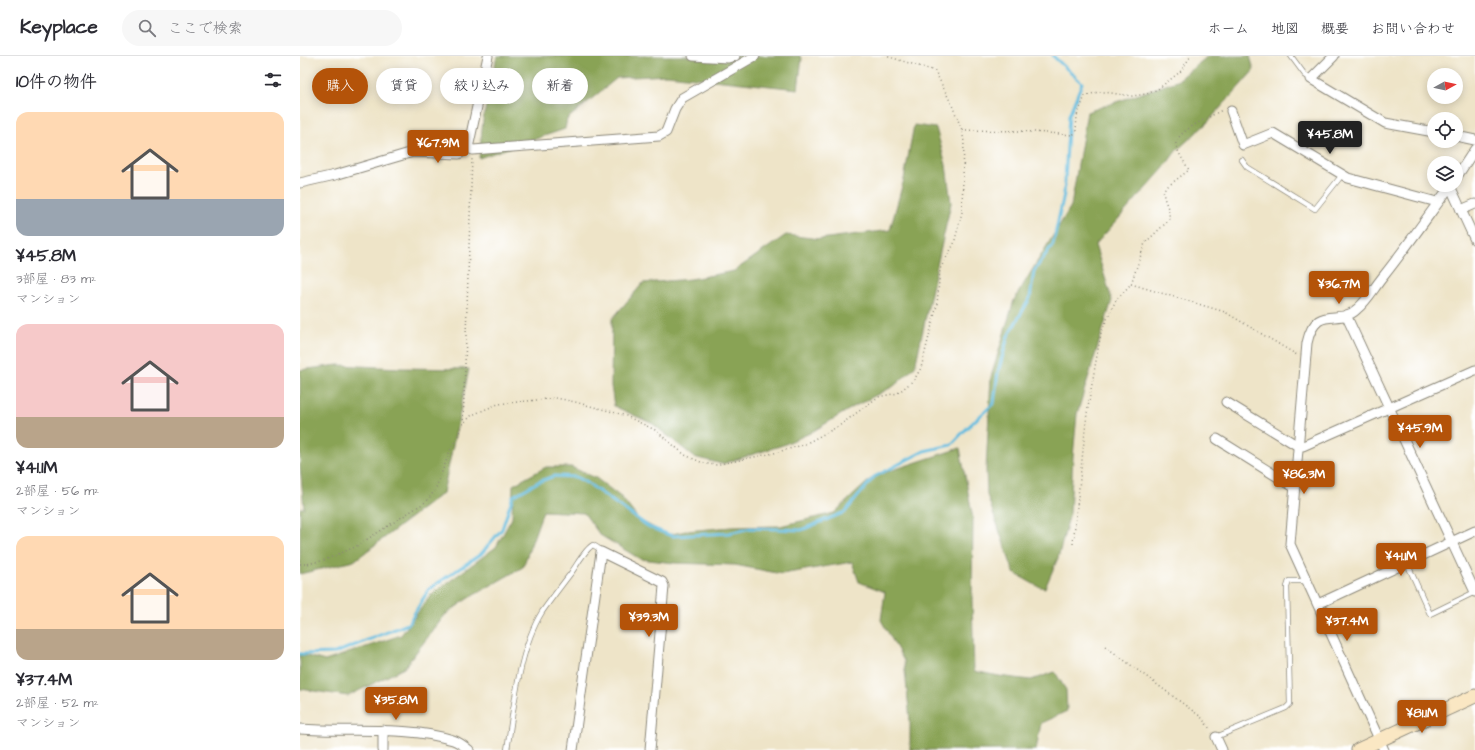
<!DOCTYPE html>
<html lang="ja">
<meta charset="utf-8">
<style>
body{margin:0;font-family:"Architects Daughter","Klee One",sans-serif;background:#f7f7f7;color:#2b2b33;height:100vh;display:flex;flex-direction:column;font-size:15px;white-space:nowrap}
*{box-sizing:border-box;margin:0}
p{font-size:13px;color:#7c7c81}
.icon{flex:none;width:22px;height:22px;fill:none;stroke:currentColor;stroke-width:2;stroke-linecap:round;stroke-linejoin:round}
.map{position:relative;flex:1;overflow:hidden}
.drawer{display:flex;flex-direction:column;background:#fff;width:300px}
.drawer>*{flex:none}
.hud{position:absolute;left:12px;top:12px;width:380px;height:36px;display:flex;gap:8px}
.needle{width:26px;rotate:82deg}
.buttons{position:absolute;left:1127px;top:12px;display:grid;gap:8px}
.buttons a{display:grid;place-items:center;width:36px;height:36px;border-radius:50%;background:#fff;box-shadow:0 2px 10px #0003;font-size:20px}
.price{position:absolute;translate:-50% -34px;padding:0 9px;border-radius:4px;background:#b45309;color:#fff;font-size:13px;line-height:26px;filter:drop-shadow(0 1px 2px #0008)}
.price::after{content:'';position:absolute;left:50%;top:24px;width:12px;height:9px;margin-left:-6px;background:inherit;clip-path:polygon(0 0,100% 0,50% 100%)}
.price.selected{background:#222;color:#fff}
ul{padding:0;list-style:none}
li{display:grid;align-content:center;gap:8px;height:212px;padding:0 16px}
li span{display:grid;place-items:center;height:124px;border-radius:12px;color:#555}
li>.icon{margin-inline-start:auto}
span .icon{width:72px;height:72px;fill:#fffc;stroke-width:1}
li b{font-size:17px}
h2{display:flex;justify-content:space-between;align-items:center;height:48px;padding:0 16px;font-size:17px}
.pill{padding:0 14px;border-radius:18px;background:#fff;box-shadow:0 2px 10px #0003;font-size:14px;line-height:36px}
.pill.selected{background:#b45309;color:#fff}
header{display:flex;align-items:center;gap:24px;box-sizing:border-box;height:56px;padding:0 20px;background:#fff;border-bottom:1px solid #e1e1e2}
header strong{font-size:19px}
nav{display:flex;gap:22px;margin-inline-start:auto;font-size:14px}
.search{width:280px;height:36px;background:#f7f7f7;display:flex;align-items:center;gap:10px;box-sizing:border-box;padding:0 14px;border-radius:22px;color:#7c7c81;font-size:15px}
main{display:flex;flex:1;min-height:0}
.map>svg:first-child{display:block}
</style>
<header>
<strong>Keyplace</strong>
<div class="search"><svg class="icon" aria-label="search" viewBox="0 0 24 24"><circle cx="10" cy="10" r="6"/><path d="M15 15l6 6"/></svg>ここで検索</div>
<nav><a>ホーム</a><a>地図</a><a>概要</a><a>お問い合わせ</a></nav>
</header>
<main>
<section class="drawer">
<h2>10件の物件<svg class="icon" aria-label="filters" viewBox="0 0 24 24"><path d="M4 7h16M4 17h16"/><circle cx="9" cy="7" r="2"/><circle cx="15" cy="17" r="2"/></svg></h2>
<ul>
<li><span style="background:linear-gradient(#ffd9b3 70%,#9aa5b1 0)"><svg class="icon" aria-label="home" viewBox="0 0 24 24"><path d="M3 11l9-7 9 7M6 9v11h12V9"/></svg></span><div><b>¥45.8M</b><p>3部屋 · 83 m²</p><p>マンション</p></div></li>
<li><span style="background:linear-gradient(#f6c9c9 75%,#b9a48a 0)"><svg class="icon" aria-label="home" viewBox="0 0 24 24"><path d="M3 11l9-7 9 7M6 9v11h12V9"/></svg></span><div><b>¥41.1M</b><p>2部屋 · 56 m²</p><p>マンション</p></div></li>
<li><span style="background:linear-gradient(#ffd9b3 75%,#b9a48a 0)"><svg class="icon" aria-label="home" viewBox="0 0 24 24"><path d="M3 11l9-7 9 7M6 9v11h12V9"/></svg></span><div><b>¥37.4M</b><p>2部屋 · 52 m²</p><p>マンション</p></div></li>
</ul>
</section>
<div class="map">
<svg width="1175" height="694" viewBox="0 0 1175 694">
<rect width="100%" height="100%" fill="#fff"/>
<filter id="ink" filterUnits="userSpaceOnUse"><feTurbulence type="fractalNoise" baseFrequency=".025" numOctaves="2"/><feDisplacementMap in="SourceGraphic" scale="8" xChannelSelector="R" yChannelSelector="G"/><feConvolveMatrix kernelMatrix="1 2 1 2 8 2 1 2 1" color-interpolation-filters="sRGB"/></filter>
<filter id="wash" filterUnits="userSpaceOnUse"><feTurbulence type="fractalNoise" baseFrequency=".012" numOctaves="4" result="noise"/><feDisplacementMap in="SourceGraphic" scale="16" xChannelSelector="R" yChannelSelector="G"/><feGaussianBlur stdDeviation="0.9" result="paint"/><feColorMatrix in="noise" values="0 0 0 0 0 0 0 0 0 0 0 0 0 0 0 0 0 1.4 0 .05"/><feComposite in="paint" operator="in"/></filter>
<g filter="url(#wash)">
<rect width="100%" height="100%" fill="#eee4c8"/>
<g fill="#89a355" stroke="#5a6740">
<path d="M197,0H500L502,2L498,33L367,19L317,22L267,63L265,73L179,102L183,64Z"/>
<path d="M908,0H950L954,14L907,67L876,95L863,113L795,189L812,244L777,358L773,401L770,457L758,502L745,532L737,530L714,517L687,439L686,413L691,321L714,244L771,150L787,56L877,25Z"/>
<path d="M614,69L636,72L646,109L651,147L636,214L615,311L594,330L555,350L510,377L483,389L422,408L394,401L353,368L314,350L311,330L312,263L343,227L391,223L434,215L486,179L520,183L590,174L604,123Z"/>
<path d="M38,309L100,312L169,313L143,437L54,505L0,518V452H4L0,409V314Z"/>
<path d="M660,392L673,463L672,544L674,615L699,620L731,624L755,616L766,634L767,655L741,667L736,694H610V664L604,605L581,564L585,536L559,526L552,506L482,518L435,509L374,507L340,503L300,479L284,457L243,455L223,511L167,543L145,559L104,612L48,640L0,633V598L25,605L101,579L131,539L196,491L212,462L213,429L246,411H271L296,422L322,442L339,464L368,479L386,475L431,471L480,470L534,457L574,420Z"/>
</g>
<g fill="none" stroke-linecap="round" stroke-linejoin="round">
<path stroke="#62bcdf" stroke-width="3" d="M0,598L35,597L108,568L129,533L181,498L202,473L213,440L238,426L254,420L276,421L290,429L349,471L372,480L429,477L451,472L501,474L545,456L574,421L624,395L651,389L668,371L694,347L698,316L708,280L730,242L734,215L753,188L764,138L769,59L782,27L753,0"/>
</g>
</g>
<g filter="url(#ink)">
<g fill="none" stroke-linecap="round" stroke-linejoin="round">
<g stroke="#8c887a" stroke-width="6">
<g id="lane">
<path d="M991,0L1005,19L1011,23"/>
<path d="M942,104L947,111L1015,153L1042,119"/>
<path d="M1107,507L1130,558L1175,536"/>
<path d="M916,681L986,652L990,648L987,531L989,525H1007"/>
<path d="M207,694C214,651 219,593 242,556C251,543 261,530 271,517C277,509 285,493 293,489L298,492L301,496"/>
</g>
</g>
<g stroke="#8c887a" stroke-width="11">
<g id="street">
<path d="M393,0L428,2L435,0"/>
<path d="M1034,0L1011,23L1085,67L1134,76"/>
<path d="M931,55L943,89L973,77L1048,122L1137,146"/>
<path d="M1156,80L1175,84"/>
<path d="M168,92L173,94L359,80L366,76L375,53L382,42L455,0"/>
<path d="M1156,122L1175,93"/>
<path d="M0,127L35,119L113,96L159,98L168,92L188,0"/>
<path d="M1150,130L1175,184"/>
<path d="M1161,154L1175,148"/>
<path d="M1046,259L1175,536"/>
<path d="M926,346L998,390H1003L1175,314"/>
<path d="M917,383L994,431"/>
<path d="M1018,548L1175,475"/>
<path d="M0,673C50,677 105,669 153,684C159,686 164,690 169,694"/>
<path d="M83,674V694"/>
<path d="M916,681L922,694"/>
<path d="M273,694L301,496L362,526L364,530L350,694"/>
<path d="M1084,694L990,488L1007,287C1016,246 1039,271 1057,253C1067,245 1074,232 1082,222C1106,192 1128,160 1151,129"/>
</g>
</g>
<g stroke="#8c887a" stroke-width="15">
<path id="secondary" d="M1058,694L1175,640"/>
</g>
<g stroke="#8c887a" stroke-width="1.5" stroke-dasharray="1 3" stroke-linecap="butt">
<path d="M662,74L721,75L773,79L776,75L777,60L785,40L798,36H804L832,40L847,38L858,33L880,16L891,0"/>
<path d="M831,228L925,256L997,299"/>
<path d="M163,368L172,102"/>
<path d="M773,488L787,357L801,276L816,244L831,228L845,187L868,165C873,154 861,144 864,133L889,114C885,107 878,97 876,89C874,76 912,60 922,54"/>
<path d="M0,508H7L25,504L55,491L127,445L135,434L150,395L163,368L172,359L198,348L256,342L275,346L324,359L355,374L385,399L403,407L415,409L474,397L503,389L539,370L578,341L598,337L614,324L621,312L637,249L640,213L654,188L662,156L664,86L662,74L652,49L635,15L586,0"/>
<path d="M805,590L901,661L910,673"/>
</g>
<use href="#lane" stroke="#fff" stroke-width="4.5"/>
<use href="#street" stroke="#fff" stroke-width="9"/>
<use href="#secondary" stroke="#fae7c3" stroke-width="13"/>
</g>
</g>
</svg>
<div class="buttons">
<a><svg class="needle" viewBox="-14 -14 28 28"><path d="M0-13l5 13h-10z" fill="#e53935"/><path d="M0 13l5-13h-10z" fill="#7c7c81"/></svg></a>
<a><svg class="icon" aria-label="locate" viewBox="0 0 24 24"><circle cx="12" cy="12" r="6"/><path d="M12 2v4M12 18v4M2 12h4M18 12h4"/></svg></a>
<a><svg class="icon" aria-label="layers" viewBox="0 0 24 24"><path d="M12 4l9 5-9 5-9-5zM3 14l9 5 9-5"/></svg></a>
</div>
<b class="price selected" style="left:1030px;top:99px">¥45.8M</b>
<b class="price" style="left:138px;top:108px">¥67.9M</b>
<b class="price" style="left:1039px;top:249px">¥36.7M</b>
<b class="price" style="left:1120px;top:393px">¥45.9M</b>
<b class="price" style="left:1004px;top:439px">¥86.3M</b>
<b class="price" style="left:1101px;top:521px">¥41.1M</b>
<b class="price" style="left:349px;top:582px">¥39.3M</b>
<b class="price" style="left:1047px;top:586px">¥37.4M</b>
<b class="price" style="left:96px;top:665px">¥35.8M</b>
<b class="price" style="left:1122px;top:678px">¥81.1M</b>
<div class="hud">
<a class="pill selected">購入</a>
<a class="pill">賃貸</a>
<a class="pill">絞り込み</a>
<a class="pill">新着</a>
</div>
</div>
</main>
